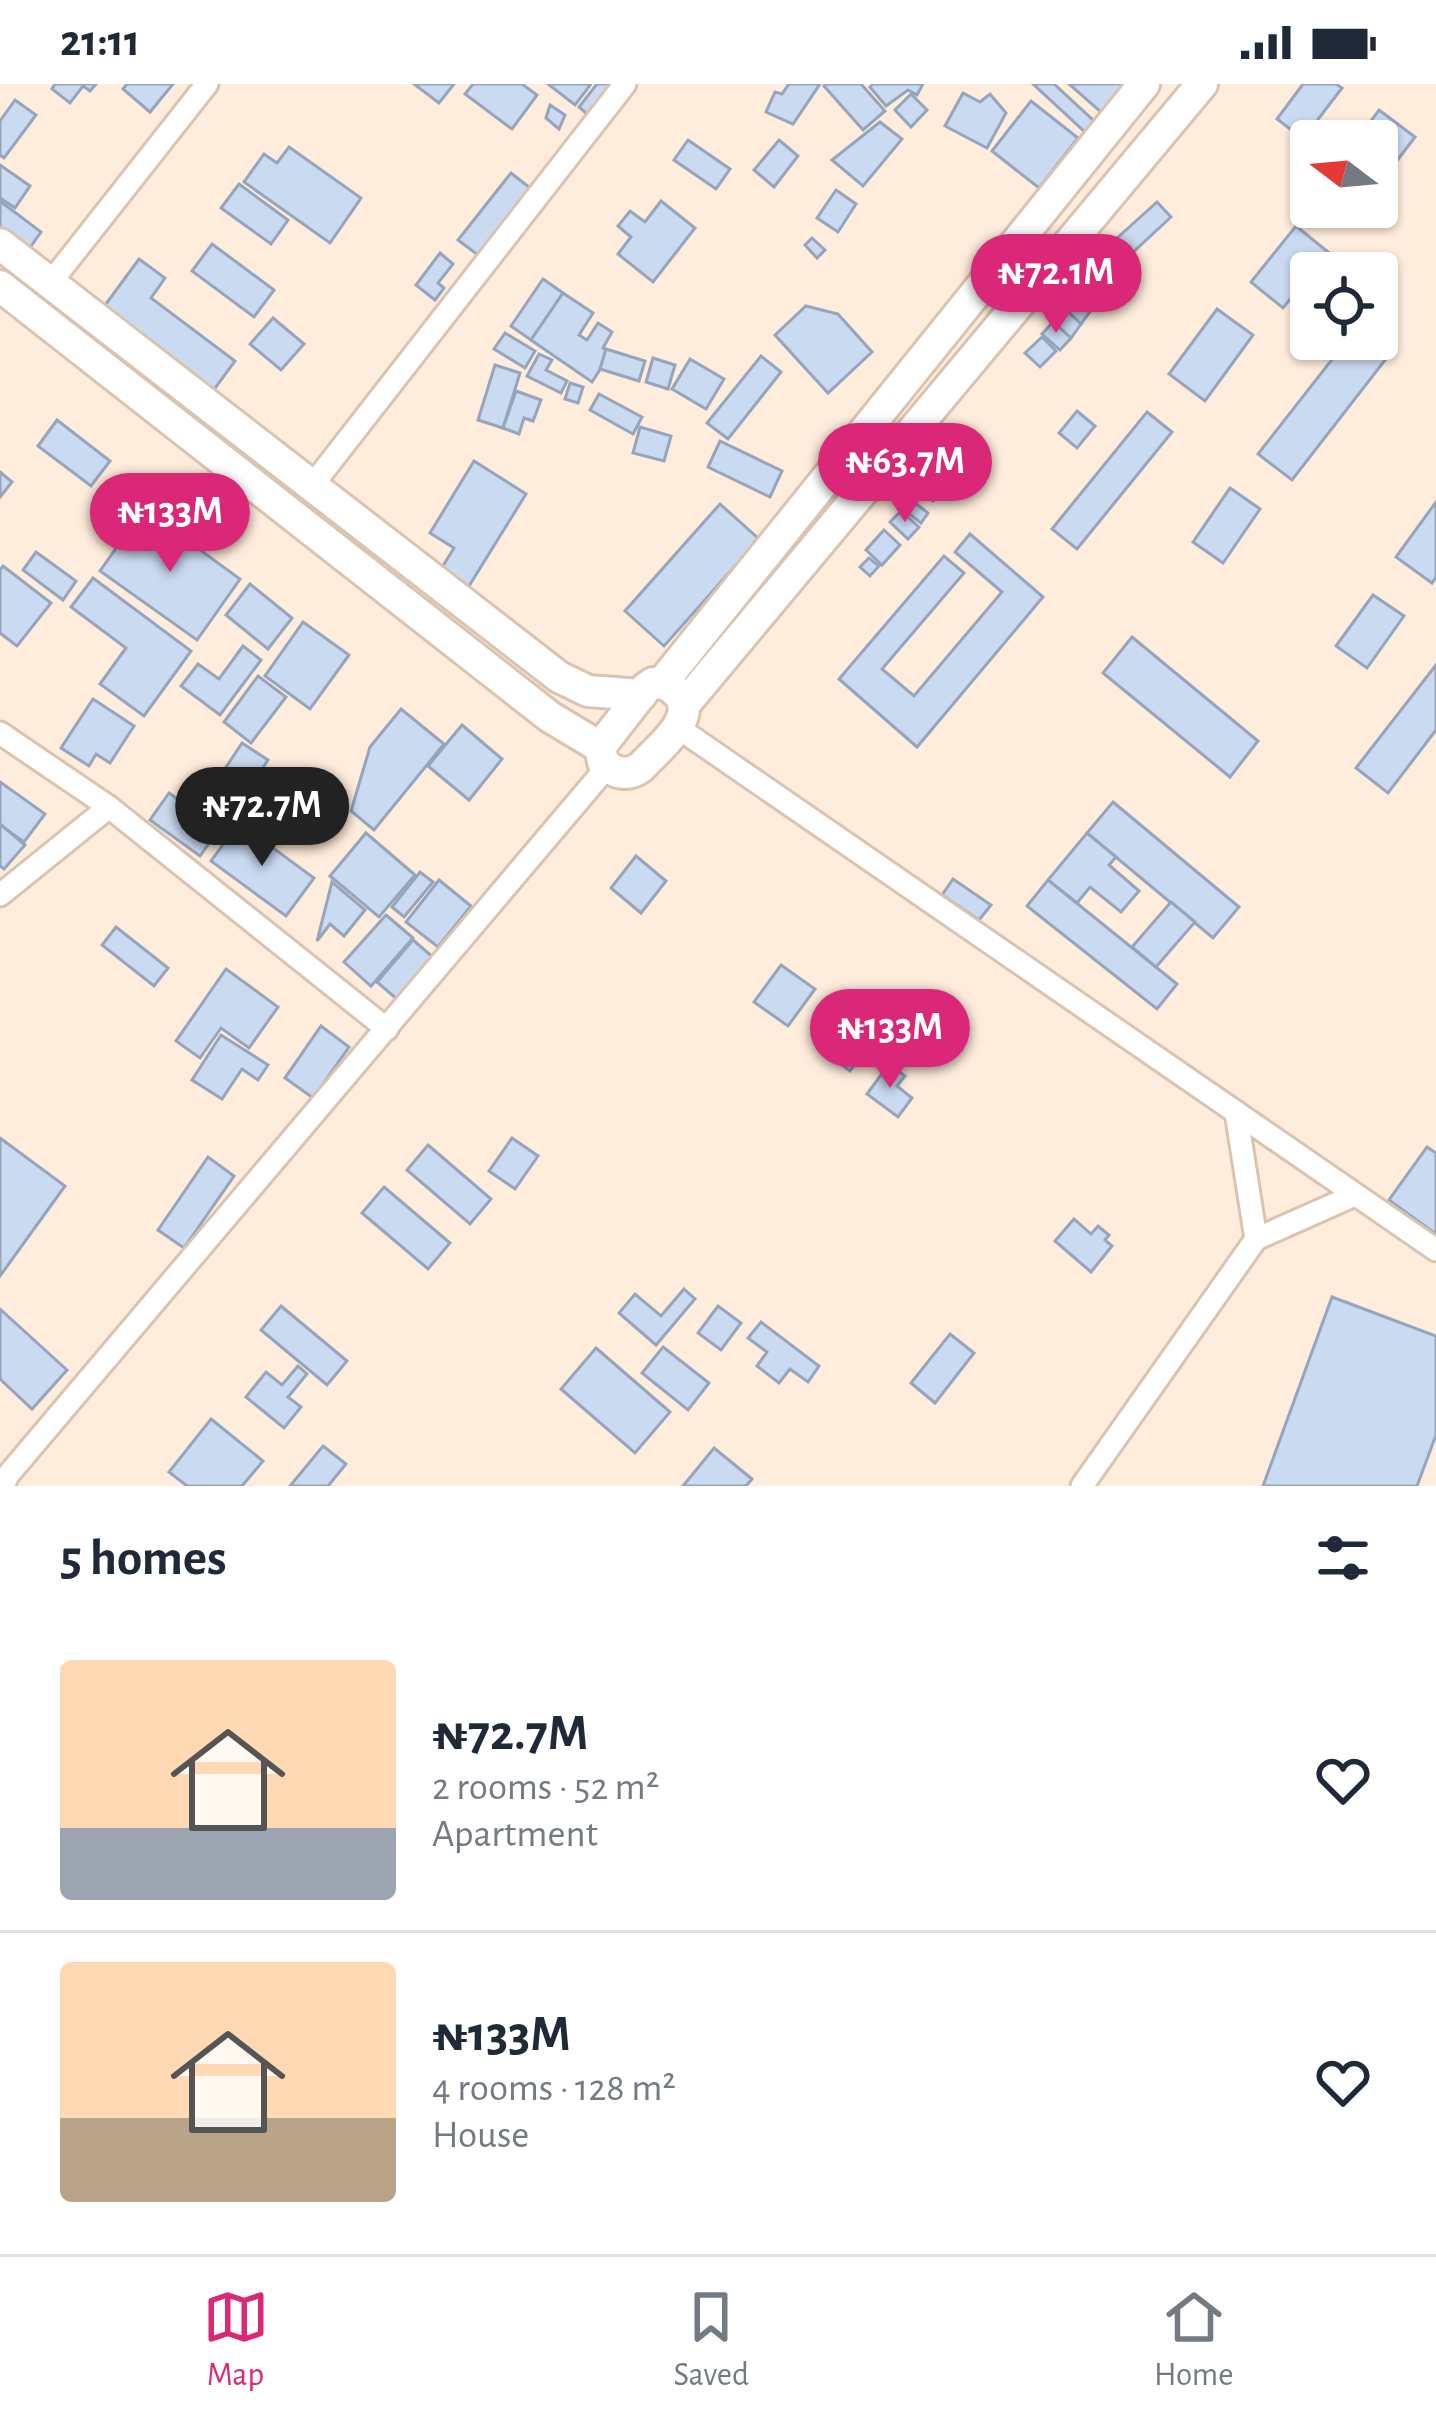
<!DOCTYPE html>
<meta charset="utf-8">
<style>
body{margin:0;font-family:"Alegreya Sans",sans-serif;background:#f2f2f3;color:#1f2937;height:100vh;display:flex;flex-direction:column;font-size:45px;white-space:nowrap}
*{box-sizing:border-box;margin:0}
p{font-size:39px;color:#747a83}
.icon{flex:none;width:66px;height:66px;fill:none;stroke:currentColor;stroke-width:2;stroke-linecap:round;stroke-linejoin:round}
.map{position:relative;height:1402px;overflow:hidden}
.panel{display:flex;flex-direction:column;background:#fff;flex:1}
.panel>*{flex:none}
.needle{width:78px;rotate:286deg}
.controls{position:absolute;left:1290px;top:36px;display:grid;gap:24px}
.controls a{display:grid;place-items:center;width:108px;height:108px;border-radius:12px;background:#fff;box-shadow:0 3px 9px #0004;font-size:60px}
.price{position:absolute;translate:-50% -102px;padding:0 27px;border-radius:42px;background:#db2777;color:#fff;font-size:39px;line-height:78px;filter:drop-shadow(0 3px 6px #0008)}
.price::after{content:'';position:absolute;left:50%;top:72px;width:36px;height:27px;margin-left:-18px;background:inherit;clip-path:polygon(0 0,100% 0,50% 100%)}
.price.on{background:#222;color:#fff}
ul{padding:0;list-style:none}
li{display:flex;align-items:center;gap:36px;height:300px;padding:0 60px}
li+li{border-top:3px solid #e0e1e3}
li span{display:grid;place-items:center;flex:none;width:336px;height:240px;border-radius:12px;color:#555}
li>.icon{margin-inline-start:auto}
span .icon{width:144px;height:144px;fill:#fffc;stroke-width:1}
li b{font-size:51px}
h2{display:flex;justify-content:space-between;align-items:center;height:144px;padding:0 60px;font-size:51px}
.status{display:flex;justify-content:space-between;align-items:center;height:84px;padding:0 60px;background:#fff;direction:ltr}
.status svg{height:33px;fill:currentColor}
.dock{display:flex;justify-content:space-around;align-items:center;height:168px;border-top:3px solid #e0e1e3;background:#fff;font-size:33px;color:#747a83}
.dock a{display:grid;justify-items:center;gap:6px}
.dock .on{color:#db2777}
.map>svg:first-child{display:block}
</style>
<div class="status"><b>21:11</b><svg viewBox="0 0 49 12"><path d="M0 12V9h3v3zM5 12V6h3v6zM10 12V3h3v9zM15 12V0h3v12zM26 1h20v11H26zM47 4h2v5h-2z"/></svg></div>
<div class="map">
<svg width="1436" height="1402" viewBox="0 0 1436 1402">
<rect width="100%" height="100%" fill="#feecdc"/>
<g fill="#cadaf1" stroke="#96a5bb" stroke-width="3">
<path d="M55,0H96L90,7L83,2L70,19L52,5Z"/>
<path d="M127,0H173L150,28L123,5Z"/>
<path d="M414,0H454L439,19Z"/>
<path d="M473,0H522L537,11L512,45L465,10Z"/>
<path d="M548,0H591L575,21Z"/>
<path d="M597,0H611L616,4L593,35L579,23Z"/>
<path d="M789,0H820L793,40L766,28L775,8L782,10Z"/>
<path d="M826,0H861L885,27L863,46L824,2Z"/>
<path d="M873,0H923L917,11L908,6L886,22L870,3Z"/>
<path d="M1033,0H1054L1094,37L1085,48Z"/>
<path d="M1069,0H1124L1126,2L1102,29Z"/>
<path d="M1303,0H1336L1342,4L1303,55L1277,35Z"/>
<path d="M963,9L980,18L990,10L1006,29L987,64L945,42Z"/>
<path d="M911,10L927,26L911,43L895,26Z"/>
<path d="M15,16L36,31L4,74L0,71V37Z"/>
<path d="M1031,17L1078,54L1039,104L992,67Z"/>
<path d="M550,21L565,31L559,45L546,34Z"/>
<path d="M1379,26L1415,53L1377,103V57H1356Z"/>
<path d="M880,38L902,55L863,102L832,76Z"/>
<path d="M688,56L730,85L716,105L674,76Z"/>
<path d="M779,56L798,72L774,103L754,86Z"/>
<path d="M289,63L361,114L330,159L244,98L264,70L277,79Z"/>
<path d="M0,81L30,102L15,124L0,114Z"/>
<path d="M511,89L534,107L482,174L458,156Z"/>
<path d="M239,100L288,136L271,160L221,124Z"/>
<path d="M836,106L856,120L838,148L817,134Z"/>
<path d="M0,117L41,148L29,165L0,154Z"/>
<path d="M661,117L695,144L653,198L618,170L631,153L618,142L630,127L645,138Z"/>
<path d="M1157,118L1171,133L1130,171L1116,155Z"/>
<path d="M1296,142L1328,168L1283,224L1251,198Z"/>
<path d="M812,154L825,166L817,174L805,161Z"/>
<path d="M212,160L274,206L254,233L192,187Z"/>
<path d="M1110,165L1123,177L1099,207L1086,195Z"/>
<path d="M440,169L453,180L438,199L444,204L435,216L416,201Z"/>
<path d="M139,175L165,194L151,214L235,277L210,311L100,228Z"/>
<path d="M543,195L563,209L531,256L511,242Z"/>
<path d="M1086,195L1103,210L1081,240L1064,224Z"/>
<path d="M563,209L593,229L579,251L587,256L598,239L612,248L603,264L611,269L592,298L531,256Z"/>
<path d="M806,222L838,230L872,268L828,309L775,251Z"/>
<path d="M1064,224L1081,240L1071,254L1053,238Z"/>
<path d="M1217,225L1253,251L1205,317L1169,290Z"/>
<path d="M273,234L304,260L281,286L250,260Z"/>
<path d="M1053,238L1071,254L1060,266L1042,250Z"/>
<path d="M505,249L535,267L525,284L494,265Z"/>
<path d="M1042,253L1056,267L1040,283L1025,269Z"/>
<path d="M1348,255H1369L1389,271L1292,396L1258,370Z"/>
<path d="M606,265L645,277L639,297L600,285Z"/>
<path d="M539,270L552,276L546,286L567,297L561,309L527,292Z"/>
<path d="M761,272L781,288L728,355L707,339Z"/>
<path d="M653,274L675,281L668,305L646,298Z"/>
<path d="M690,275L724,295L706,325L672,305Z"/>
<path d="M495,281L520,289L503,344L478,336Z"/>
<path d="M570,299L583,303L578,319L565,315Z"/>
<path d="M516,307L541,316L533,337L524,334L519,350L503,344Z"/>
<path d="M599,310L642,333L633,350L590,326Z"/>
<path d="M1077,327L1095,342L1077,364L1059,349Z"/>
<path d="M1147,328L1172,348L1077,465L1052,445Z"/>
<path d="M57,336L110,377L91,402L38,362Z"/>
<path d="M640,343L671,352L664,377L633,369Z"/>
<path d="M720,357L782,387L770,413L708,383Z"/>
<path d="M474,377L526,410L469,502L441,485L454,464L430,449Z"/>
<path d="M0,388L12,398L0,413Z"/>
<path d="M927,393L943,406L933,417L918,404Z"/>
<path d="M1230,404L1260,425L1223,479L1193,458Z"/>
<path d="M910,415L928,429L921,439L903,425Z"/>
<path d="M1436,418V493L1432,499L1396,473Z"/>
<path d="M720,420L759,455L664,562L625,527Z"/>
<path d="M144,425L240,495L197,556L100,487Z"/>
<path d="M901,427L919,443L908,455L890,438Z"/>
<path d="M884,446L900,461L882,481L866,466Z"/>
<path d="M970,450L1043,513L917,663L839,595L944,472L964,489L882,585L914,612L1002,508L955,468Z"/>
<path d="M36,468L76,497L63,516L23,486Z"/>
<path d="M869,474L879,482L870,492L860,483Z"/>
<path d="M3,482L51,519L17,562L0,549V486Z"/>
<path d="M93,494L191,567L144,632L100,600L126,564L71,523Z"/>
<path d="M250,500L292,534L268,565L226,531Z"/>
<path d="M1373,511L1404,532L1367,584L1336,562Z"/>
<path d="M303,538L349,571L310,625L265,592Z"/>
<path d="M1132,553L1258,657L1230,693L1103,589Z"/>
<path d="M243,562L261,576L220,631L181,602L198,580L219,595Z"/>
<path d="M1436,581V646L1388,709L1356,684Z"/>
<path d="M258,592L286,613L251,659L224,638Z"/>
<path d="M93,615L134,642L110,679L96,670L89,682L61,664Z"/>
<path d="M401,625L444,660L374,746L351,727L370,663Z"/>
<path d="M462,641L502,675L469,716L428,682Z"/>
<path d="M242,659L268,676L227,738L201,721Z"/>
<path d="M0,698L45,730L24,758L0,741Z"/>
<path d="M169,709L219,745L200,772L150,736Z"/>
<path d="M1113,718L1239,823L1213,854L1087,749Z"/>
<path d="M239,739L314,794L286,832L211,777Z"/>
<path d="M0,740L25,761L4,785L0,782Z"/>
<path d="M366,749L415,791L379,833L330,792Z"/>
<path d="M1087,749L1116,773L1109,781L1139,807L1121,828L1090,803L1077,819L1048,796Z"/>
<path d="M636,772L666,797L641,829L611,804Z"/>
<path d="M420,788L433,798L404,833L392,823Z"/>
<path d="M953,795L991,821L979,836L942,811Z"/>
<path d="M439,796L471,822L438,863L406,838Z"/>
<path d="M1048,796L1177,900L1157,925L1027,822Z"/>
<path d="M332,798L365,826L344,852L330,840L317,857Z"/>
<path d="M1171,818L1195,838L1156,883L1132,863Z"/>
<path d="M386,831L413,854L371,902L344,878Z"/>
<path d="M116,843L168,884L154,902L102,861Z"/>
<path d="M413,856L435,875L399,917L377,898Z"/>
<path d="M781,881L815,905L788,942L754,918Z"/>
<path d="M226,885L278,923L249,964L221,944L200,974L176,957Z"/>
<path d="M859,941L875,952L850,987L834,975Z"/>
<path d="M321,942L349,963L313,1014L285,994Z"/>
<path d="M221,951L268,981L258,996L242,985L222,1015L192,996Z"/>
<path d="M889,980L905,992L897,1002L912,1014L898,1033L867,1010Z"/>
<path d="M0,1054L65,1102L0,1192Z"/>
<path d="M512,1054L538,1072L515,1105L489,1087Z"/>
<path d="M428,1061L491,1115L470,1140L407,1086Z"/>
<path d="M1427,1063L1436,1069V1150L1389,1116Z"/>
<path d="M208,1073L234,1092L184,1164L158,1146Z"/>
<path d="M384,1103L450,1159L428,1185L362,1129Z"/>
<path d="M1074,1135L1091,1150L1098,1142L1109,1151L1105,1156L1112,1162L1091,1188L1055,1157Z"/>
<path d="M684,1205L695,1215L656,1261L619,1229L635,1210L661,1232Z"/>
<path d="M1332,1213L1436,1252V1351L1417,1402H1263Z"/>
<path d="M281,1222L347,1277L327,1301L261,1246Z"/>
<path d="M718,1222L741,1239L721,1266L698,1249Z"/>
<path d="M0,1225L67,1286L32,1325L0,1295Z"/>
<path d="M761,1238L819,1282L808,1298L790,1285L779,1299L757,1282L767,1268L748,1254Z"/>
<path d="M950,1250L974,1269L935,1319L911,1299Z"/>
<path d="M663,1263L709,1299L688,1326L642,1289Z"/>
<path d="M596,1264L670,1328L635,1369L561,1305Z"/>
<path d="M298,1282L307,1290L288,1313L301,1323L284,1344L246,1313L266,1288L282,1301Z"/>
<path d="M211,1335L263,1377L242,1402H187L169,1388Z"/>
<path d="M323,1362L346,1380L328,1402H290Z"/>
<path d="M714,1364L752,1395L746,1402H683Z"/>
</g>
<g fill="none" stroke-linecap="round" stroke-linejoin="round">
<g stroke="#dac4b0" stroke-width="27">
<g id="street">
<path d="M51,198L207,0"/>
<path d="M311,403L625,0"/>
<path d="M677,643L1436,1166"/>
<path d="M0,649L109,723L387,945"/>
<path d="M0,811L109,723"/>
<path d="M1236,1028L1256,1155"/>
<path d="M3,1402L8,1391L607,683"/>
<path d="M1082,1402L1256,1155L1355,1111"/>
</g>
</g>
<g stroke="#dac4b0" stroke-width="36">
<g id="secondary">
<path d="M0,160L559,593L588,607L641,611"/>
<path d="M0,202L550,633L600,663"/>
<path d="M653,599C665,599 671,602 679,611C698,635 656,666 641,683C628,693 614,690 603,678L600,663L646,604Z"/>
<path d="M662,599L1144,0"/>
<path d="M685,620L1202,0"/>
</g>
</g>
<use href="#street" stroke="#fff" stroke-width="21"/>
<use href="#secondary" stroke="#fff" stroke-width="30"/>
</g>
</svg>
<div class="controls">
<a><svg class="needle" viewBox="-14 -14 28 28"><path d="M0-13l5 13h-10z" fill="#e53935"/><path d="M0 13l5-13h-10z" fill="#747a83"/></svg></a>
<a><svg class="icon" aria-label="locate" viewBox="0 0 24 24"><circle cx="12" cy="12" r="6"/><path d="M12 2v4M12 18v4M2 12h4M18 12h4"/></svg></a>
</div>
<b class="price" style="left:1056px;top:252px">₦72.1M</b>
<b class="price" style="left:905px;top:441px">₦63.7M</b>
<b class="price" style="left:170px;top:491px">₦133M</b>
<b class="price on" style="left:262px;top:785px">₦72.7M</b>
<b class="price" style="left:890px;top:1007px">₦133M</b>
</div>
<section class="panel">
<h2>5 homes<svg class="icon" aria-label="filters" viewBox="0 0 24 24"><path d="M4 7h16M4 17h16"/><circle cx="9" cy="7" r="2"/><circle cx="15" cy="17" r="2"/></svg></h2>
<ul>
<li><span style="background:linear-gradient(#ffd9b3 70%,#9aa5b1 0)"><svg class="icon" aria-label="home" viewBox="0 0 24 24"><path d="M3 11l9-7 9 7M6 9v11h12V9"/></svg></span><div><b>₦72.7M</b><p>2 rooms · 52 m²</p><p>Apartment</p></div><svg class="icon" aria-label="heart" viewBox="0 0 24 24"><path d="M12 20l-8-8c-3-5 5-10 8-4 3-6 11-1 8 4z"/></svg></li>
<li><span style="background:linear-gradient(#ffd9b3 65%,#b9a48a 0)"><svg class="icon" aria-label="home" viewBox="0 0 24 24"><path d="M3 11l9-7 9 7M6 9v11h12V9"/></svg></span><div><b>₦133M</b><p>4 rooms · 128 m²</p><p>House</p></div><svg class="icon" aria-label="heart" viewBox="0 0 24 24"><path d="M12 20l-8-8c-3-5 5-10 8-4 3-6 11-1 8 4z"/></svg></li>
</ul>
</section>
<nav class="dock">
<a class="on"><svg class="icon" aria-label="map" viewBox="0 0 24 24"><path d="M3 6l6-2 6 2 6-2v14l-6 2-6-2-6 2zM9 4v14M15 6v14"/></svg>Map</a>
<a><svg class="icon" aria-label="saved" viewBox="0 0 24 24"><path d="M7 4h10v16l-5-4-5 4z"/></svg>Saved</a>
<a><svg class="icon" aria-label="home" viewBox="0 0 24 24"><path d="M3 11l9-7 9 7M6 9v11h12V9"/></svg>Home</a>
</nav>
